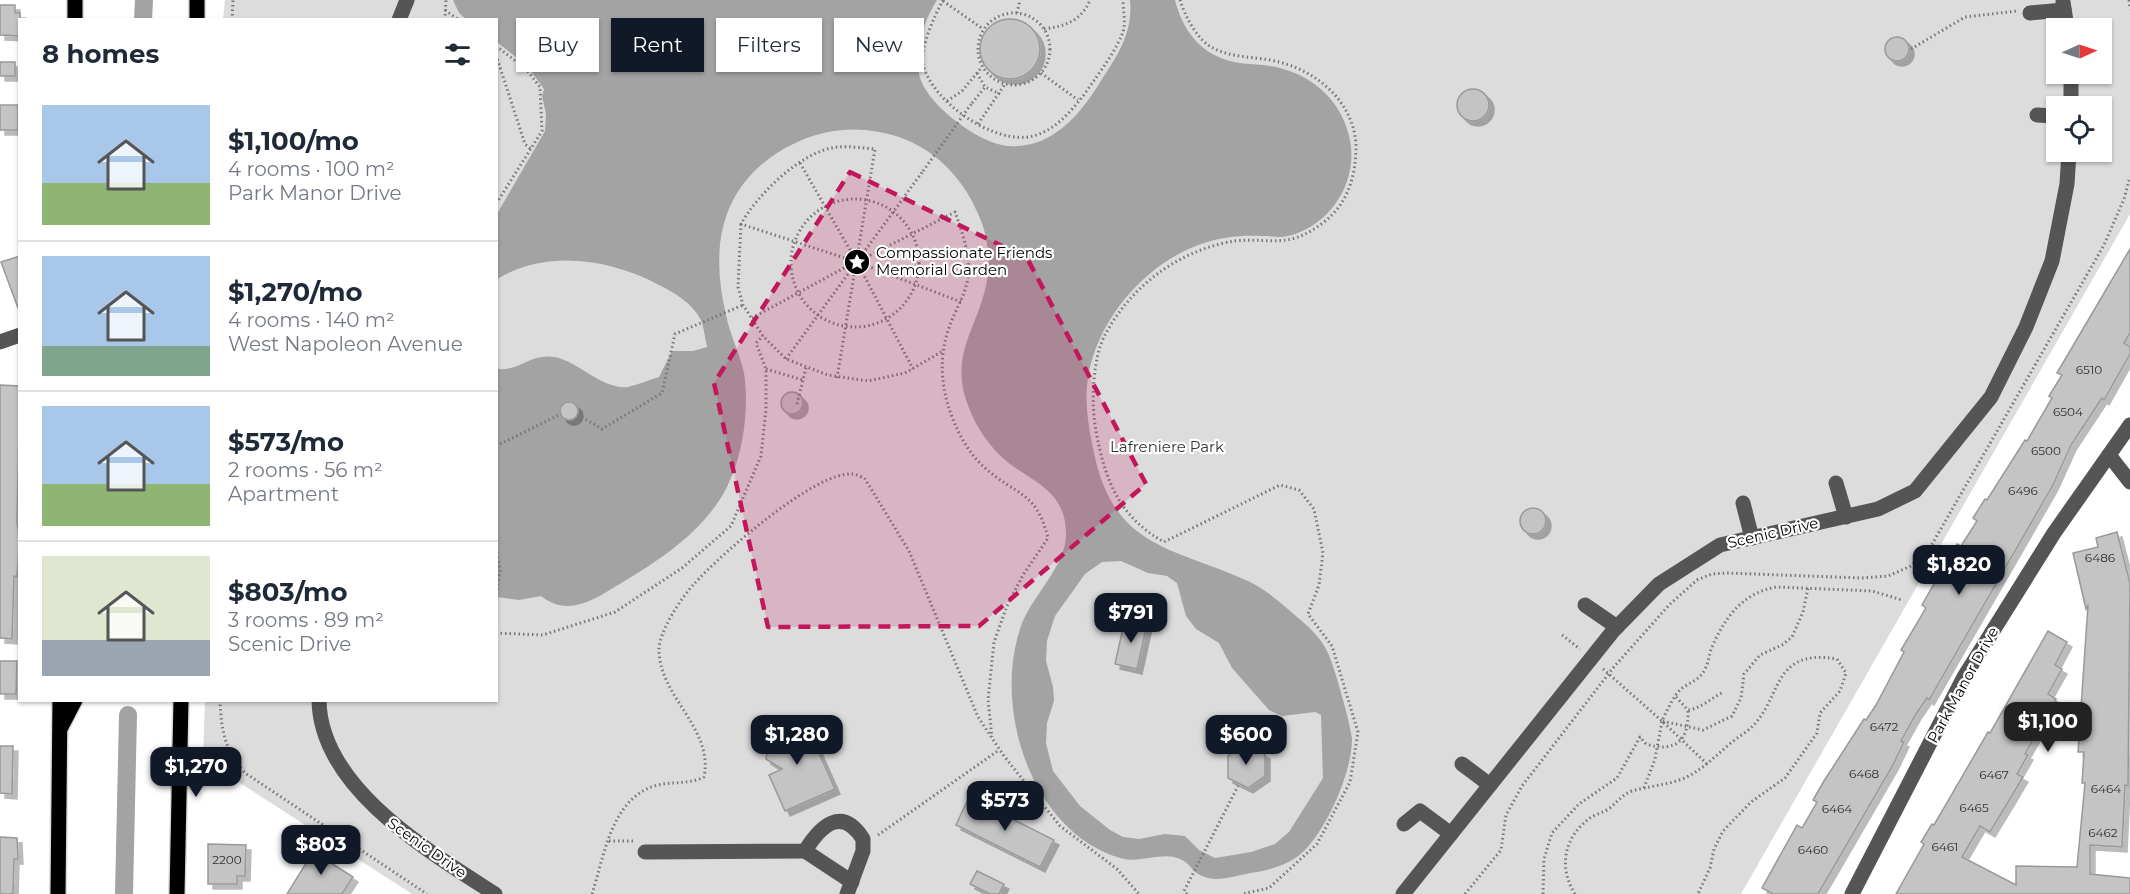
<!DOCTYPE html>
<meta charset="utf-8">
<style>
body{margin:0;font-family:Montserrat,sans-serif;background:#f6f6f7;color:#1f2937;height:100vh;display:flex;flex-direction:column;font-size:22px;white-space:nowrap}
*{box-sizing:border-box;margin:0}
p{font-size:20px;color:#747a83}
.icon{flex:none;width:33px;height:33px;fill:none;stroke:currentColor;stroke-width:2;stroke-linecap:round;stroke-linejoin:round}
.map{position:relative;flex:1;overflow:hidden}
.sheet{position:absolute;left:18px;top:18px;width:480px;height:684px;display:flex;flex-direction:column;background:#fff;border-radius:0px;box-shadow:0 2px 4px #0004}
.sheet>*{flex:none}
.hud{position:absolute;left:516px;top:18px;width:570px;height:54px;display:flex;gap:12px}
.needle{width:39px;rotate:87deg}
.controls{position:absolute;left:2046px;top:18px;display:grid;gap:12px}
.controls a{display:grid;place-items:center;width:66px;height:66px;border-radius:0px;background:#fff;box-shadow:0 2px 4px #0004;font-size:30px}
.price{position:absolute;translate:-50% -51px;padding:0 14px;border-radius:12px;background:#111827;color:#fff;font-size:20px;line-height:39px;filter:drop-shadow(0 2px 3px #0008)}
.price::after{content:'';position:absolute;left:50%;top:36px;width:18px;height:14px;margin-left:-9px;background:inherit;clip-path:polygon(0 0,100% 0,50% 100%)}
.price.on{background:#222;color:#fff}
ul{padding:0;list-style:none}
li{display:flex;align-items:center;gap:18px;height:150px;padding:0 24px}
li+li{border-top:2px solid #e0e1e3}
li span{display:grid;place-items:center;flex:none;width:168px;height:120px;border-radius:0px;color:#555}
li>.icon{margin-inline-start:auto}
span .icon{width:72px;height:72px;fill:#fffc;stroke-width:1}
li b{font-size:26px}
h2{display:flex;justify-content:space-between;align-items:center;height:72px;padding:0 24px;font-size:26px}
.tag{padding:0 21px;border-radius:0px;background:#fff;box-shadow:0 2px 4px #0004;font-size:21px;line-height:54px}
.tag.on{background:#111827;color:#fff}
.map>svg:first-child{display:block}
</style>
<div class="map">
<svg width="2130" height="894" viewBox="0 0 2130 894">
<defs>
<filter id="shadow"><feDropShadow dx="5" dy="5" stdDeviation="0" flood-color="#0004"/></filter>
</defs>
<rect width="100%" height="100%" fill="#fff"/>
<path fill="#dcdcdc" fill-rule="evenodd" d="M225,0H2130V214L1741,894H412L203,759L205,701L496,700V20L223,19ZM2056,28H2102V74H2056ZM2056,106H2102V152H2056Z"/>
<path fill="#a3a3a3" fill-rule="evenodd" d="M453,0H937C924,21 914,49 919,74C925,103 974,139 1002,145C1014,148 1032,145 1043,140C1069,128 1087,104 1102,79C1119,54 1133,31 1130,0H1175C1183,31 1201,55 1234,62C1249,65 1265,64 1280,68C1315,77 1343,103 1350,140C1358,181 1332,223 1292,235C1276,239 1278,236 1262,236C1241,235 1221,237 1201,244C1146,263 1097,319 1088,378C1084,403 1089,429 1094,453C1114,549 1173,547 1248,581C1267,590 1282,604 1297,617C1308,626 1321,638 1327,651C1334,664 1351,726 1352,739C1352,772 1328,826 1305,850C1290,865 1270,870 1250,873C1236,876 1218,882 1205,877C1190,872 1194,866 1180,859C1162,851 1140,864 1120,858C1032,832 993,710 1020,629C1030,597 1066,567 1066,535C1066,496 1042,486 1014,467C989,449 972,422 964,393C954,352 976,327 985,290C991,267 989,238 979,216C961,172 926,140 879,132C842,125 809,133 777,153C718,192 711,251 726,315C730,335 740,354 744,373C749,406 744,448 731,478C712,525 665,557 623,582C595,599 569,618 541,596L519,600L497,597L498,369C521,371 529,353 555,357C579,362 603,390 628,387C637,385 649,380 659,377L672,351H693L707,347C705,338 704,328 701,320C692,303 675,293 659,285C610,259 547,249 497,279V214L545,131L546,114L542,96L544,89L528,67L497,42L496,20L466,19L459,13ZM1121,561L1148,573L1167,576L1177,583L1186,616L1196,629L1219,643L1232,668L1269,710L1282,716L1315,712L1321,715L1323,778L1289,832L1275,844L1251,852L1215,858L1199,850L1185,836L1165,834L1139,839L1123,837L1110,830L1080,806L1053,771L1046,743L1047,723L1054,701L1053,687L1046,661L1047,641L1055,616L1085,574L1102,562Z"/>
<g fill="none" stroke-linecap="round" stroke-linejoin="round">
<g stroke="#a3a3a3" stroke-width="18">
<path d="M143,20L144,0"/>
<path d="M124,894L128,715"/>
</g>
</g>
<g fill="#c4c4c4" stroke="#999" stroke-width="1.5" filter="url(#shadow)">
<path d="M0,5H15V13H20V36L0,35Z"/>
<circle cx="1010" cy="49" r="30"/>
<circle cx="1897" cy="49" r="12"/>
<rect x="0" y="62" width="15" height="14"/>
<circle cx="1473" cy="105" r="16"/>
<rect x="0" y="105" width="18" height="25"/>
<path d="M2130,249V333L2124,343L2130,347V354L2104,400L2102,398L2071,445L2053,485L1929,700L1927,698L1916,714L1901,741L1904,742L1893,765L1818,894H1773L1762,888L1797,825L1802,828L1817,802L1813,800L1824,781L1864,719L1866,720L1876,705L1904,652L1901,650L1926,608L1922,605L1944,566L1957,544L1961,546L1977,521L1973,518L1985,499L1987,500L2025,440L2027,441L2052,398L2049,396L2062,375L2057,373Z"/>
<path d="M20,256V308H18L1,262Z"/>
<path d="M0,385L20,386L17,523L20,538L17,577L14,576L12,639L0,638Z"/>
<circle cx="792" cy="403" r="11"/>
<circle cx="569" cy="411" r="9"/>
<circle cx="1533" cy="521" r="13"/>
<path d="M2117,532L2130,583L2128,786L2125,785L2122,847L2090,845V874L2130,878V894H1896L1919,853L1924,844L1921,842L1932,824L1934,825L1988,732L1990,733L2048,631L2067,642L2055,665L2062,669L2048,694L2056,699L2025,754L2028,755L2017,774L2023,777L2010,799L1990,832L1980,826L1962,857L2016,885V866L2077,867L2085,783H2082L2084,752H2078L2088,605L2086,609L2073,553L2098,547L2096,538Z"/>
<path d="M1125,619L1147,624L1137,669L1115,664Z"/>
<path d="M0,661H17L16,694H0Z"/>
<path d="M791,722L811,735L835,789L785,811L769,775L782,769L766,759L770,731Z"/>
<path d="M1245,744L1265,754V776L1248,788L1228,778V756Z"/>
<path d="M0,746H13L12,794L0,793Z"/>
<path d="M969,797L1054,840L1040,867L956,825Z"/>
<path d="M0,837L17,838L18,859H14L13,894H0Z"/>
<path d="M208,844L246,845L245,876H237V884H208Z"/>
<path d="M318,844L333,853L328,861L353,877L342,894H287Z"/>
<path d="M977,871L1004,884L999,894H990L970,884Z"/>
</g>
<g fill="none" stroke-linecap="round" stroke-linejoin="round">
<g stroke="#dbdbdb" stroke-width="18">
<g id="major">
<path d="M75,20V0"/>
<path d="M197,20V0"/>
<path d="M61,727L75,700"/>
<path d="M58,894L60,700"/>
<path d="M177,894L181,700"/>
</g>
</g>
<g stroke="#777" stroke-width="3" stroke-dasharray="1.5 3" stroke-linecap="butt">
<path d="M943,0C935,15 920,47 923,64C931,101 995,146 1033,136C1060,129 1080,101 1095,79C1105,65 1117,48 1123,32C1126,23 1123,9 1123,0"/>
<path d="M1180,0C1185,16 1197,40 1213,48C1234,59 1257,56 1279,62C1320,72 1357,106 1356,150C1355,179 1347,204 1324,222C1282,255 1263,232 1220,244C1172,256 1130,289 1106,333C1092,357 1091,405 1096,431C1105,480 1119,517 1164,542L1280,485L1299,490L1314,509L1323,553L1319,585L1308,614L1332,646L1358,732L1350,782L1317,844L1269,888L1242,894"/>
<path d="M2129,0L2130,9"/>
<path d="M943,1L983,29"/>
<path d="M445,10L459,20"/>
<path d="M1017,13L1020,0"/>
<circle cx="1014" cy="49" r="36"/>
<path d="M232,20L233,0"/>
<path d="M445,20L446,0"/>
<path d="M1044,29C1066,26 1081,21 1090,0"/>
<path d="M496,46L526,69L540,87L542,131L496,204"/>
<path d="M1911,49L1965,17L2017,11"/>
<path d="M496,55L525,144L531,149"/>
<path d="M977,73L985,87L1000,94"/>
<path d="M1041,73L1078,100"/>
<path d="M947,101L962,91L982,67"/>
<path d="M972,103L985,87"/>
<path d="M978,124L1005,84"/>
<path d="M800,163L857,262L913,369"/>
<circle cx="855" cy="263" r="64"/>
<path d="M741,224L738,287L743,305L763,336L786,359L828,375L868,381L905,373L943,351"/>
<path d="M961,302L857,262L955,212C962,232 971,256 968,278C965,295 956,309 950,325C940,351 940,378 948,405C954,426 967,452 984,467C1017,497 1036,490 1048,538L1023,575L1007,606L994,642L988,700L992,737"/>
<path d="M752,318L855,262"/>
<path d="M786,359L923,171"/>
<path d="M766,369L803,380"/>
<path d="M837,378L875,149C863,148 850,146 838,147C802,150 757,195 741,224L857,262"/>
<path d="M797,404L806,368"/>
<path d="M578,415L602,429L662,393L675,334L743,305"/>
<path d="M496,446L561,414"/>
<path d="M496,548L500,570L496,595"/>
<path d="M496,633L543,635L615,612L682,568L731,526L761,456L766,409V369L756,343L763,336"/>
<path d="M1562,635L1580,649"/>
<path d="M1603,669L1662,721C1667,711 1673,696 1681,689C1690,682 1700,680 1705,669C1709,662 1709,654 1712,647C1725,617 1743,593 1776,587L1872,591L1902,600"/>
<path d="M1676,697L1688,710C1702,708 1711,698 1724,692"/>
<path d="M220,700C221,730 225,751 245,773L427,894"/>
<path d="M1707,764L1662,721L1703,730L1732,716L1741,698L1744,674L1760,655L1782,645L1792,637L1803,612L1808,588"/>
<path d="M1644,788L1655,759L1662,721"/>
<path d="M878,835L999,750"/>
<path d="M609,841H634"/>
<path d="M592,894C604,857 611,800 654,786C671,781 688,785 704,777C714,729 660,697 659,651C658,633 681,598 694,584C719,556 816,470 853,474C856,474 862,477 865,479L909,551L978,717L1004,756L1060,826L1117,869L1139,894"/>
<path d="M1187,894L1184,891L1238,786"/>
<path d="M1465,894L1501,850L1506,815L1522,786L1613,668L1670,604L1697,580L1712,574L1727,573L1861,578L1888,576L1911,566L1931,546L2104,245L2124,199L2130,177"/>
<path d="M1543,894L1544,859L1552,833L1579,804L1617,778L1640,737L1646,744C1676,753 1689,741 1688,710"/>
<path d="M1575,894C1558,867 1564,837 1590,818C1596,814 1605,812 1610,808C1618,801 1622,795 1632,791C1649,786 1668,785 1685,778C1708,767 1723,747 1743,734C1785,706 1766,647 1837,659L1846,673L1840,691L1820,713L1817,733L1785,778L1751,802L1723,831L1714,849L1710,868L1698,894"/>
</g>
<g stroke="#555" stroke-width="15">
<path d="M2063,2L2067,28"/>
<path d="M2030,13L2064,10"/>
<path d="M399,20L407,0"/>
<path d="M2071,74V106"/>
<path d="M2037,115L2056,116"/>
<path d="M0,342L20,335"/>
<path d="M2109,455L2130,482"/>
<path d="M1836,483L1846,517"/>
<path d="M1743,503L1752,538"/>
<path d="M1585,605L1617,627"/>
<path d="M319,700C320,788 430,852 495,894"/>
<path d="M1462,764L1490,785"/>
<path d="M1404,824L1420,811L1451,834"/>
<path d="M805,851L852,882"/>
<path d="M645,852L805,851C821,825 842,806 863,839V851L847,894"/>
<path d="M1403,894L1613,631L1659,584L1720,545L1878,509L1915,491L1991,397L2026,327L2052,261L2067,184L2069,152"/>
<path d="M1852,894L1964,677L2054,533L2130,425"/>
</g>
<use href="#major" stroke="#000" stroke-width="15"/>
<path stroke="#777" stroke-width="3" stroke-dasharray="1.5 3" stroke-linecap="butt" d="M923,171L972,103"/>
</g>
<path fill="#c2185b" fill-opacity="0.2" stroke="#c2185b" stroke-width="4.5" stroke-dasharray="12 8" stroke-linejoin="round" d="M850,172L1027,258L1146,484L979,626L768,627L714,383Z"/>
<defs>
<g id="sight-disc" transform="scale(1.35)"><circle r="9.5" fill="#000" stroke="#fff"/><path d="M0-6L1.8-2.2L6-1.7L2.9 1.2L3.7 5.4L0 3.3L-3.7 5.4L-2.9 1.2L-6-1.7L-1.8-2.2Z" fill="#fff"/></g>
</defs>
<g fill-rule="evenodd">
<use href="#sight-disc" x="857" y="262"/>
</g>
<g text-anchor="middle" stroke-width="4.5" stroke-linejoin="round" paint-order="stroke">
<g font-size="12" fill="#313131">
<text x="2089" y="374">6510</text>
<text x="2068" y="416">6504</text>
<text x="2046" y="455">6500</text>
<text x="2023" y="495">6496</text>
<text x="2100" y="562">6486</text>
<text x="1884" y="731">6472</text>
<text x="1864" y="778">6468</text>
<text x="1994" y="779">6467</text>
<text x="2106" y="793">6464</text>
<text x="1974" y="812">6465</text>
<text x="1837" y="813">6464</text>
<text x="2103" y="837">6462</text>
<text x="1945" y="851">6461</text>
<text x="1813" y="854">6460</text>
<text x="227" y="864">2200</text>
</g>
<g font-size="15" fill="#000" stroke="#fff" text-anchor="start">
<text x="876" y="258">Compassionate Friends<tspan x="876" dy="17">Memorial Garden</tspan></text>
</g>
<g font-size="15" fill="#333" stroke="#fff">
<text x="1167" y="452">Lafreniere Park</text>
</g>
<g font-size="15" fill="#000" stroke="#fff">
<text transform="translate(1773 533) rotate(-13)" y="5">Scenic Drive</text>
<text transform="translate(1963 685) rotate(-61)" y="5">Park Manor Drive</text>
<text transform="translate(427 848) rotate(35)" y="5">Scenic Drive</text>
</g>
</g>
</svg>
<div class="controls">
<a><svg class="needle" viewBox="-14 -14 28 28"><path d="M0-13l5 13h-10z" fill="#e53935"/><path d="M0 13l5-13h-10z" fill="#747a83"/></svg></a>
<a><svg class="icon" aria-label="locate" viewBox="0 0 24 24"><circle cx="12" cy="12" r="6"/><path d="M12 2v4M12 18v4M2 12h4M18 12h4"/></svg></a>
</div>
<b class="price" style="left:1959px;top:596px">$1,820</b>
<b class="price" style="left:1131px;top:644px">$791</b>
<b class="price on" style="left:2048px;top:753px">$1,100</b>
<b class="price" style="left:797px;top:766px">$1,280</b>
<b class="price" style="left:1246px;top:766px">$600</b>
<b class="price" style="left:196px;top:798px">$1,270</b>
<b class="price" style="left:1005px;top:832px">$573</b>
<b class="price" style="left:321px;top:876px">$803</b>
<div class="hud">
<a class="tag">Buy</a>
<a class="tag on">Rent</a>
<a class="tag">Filters</a>
<a class="tag">New</a>
</div>
<section class="sheet">
<h2>8 homes<svg class="icon" aria-label="filters" viewBox="0 0 24 24"><path d="M4 7h16M4 17h16"/><circle cx="9" cy="7" r="2"/><circle cx="15" cy="17" r="2"/></svg></h2>
<ul>
<li><span style="background:linear-gradient(#a9c7e8 65%,#8fb573 0)"><svg class="icon" aria-label="home" viewBox="0 0 24 24"><path d="M3 11l9-7 9 7M6 9v11h12V9"/></svg></span><div><b>$1,100/mo</b><p>4 rooms · 100 m²</p><p>Park Manor Drive</p></div></li>
<li><span style="background:linear-gradient(#a9c7e8 75%,#7fa58c 0)"><svg class="icon" aria-label="home" viewBox="0 0 24 24"><path d="M3 11l9-7 9 7M6 9v11h12V9"/></svg></span><div><b>$1,270/mo</b><p>4 rooms · 140 m²</p><p>West Napoleon Avenue</p></div></li>
<li><span style="background:linear-gradient(#a9c7e8 65%,#8fb573 0)"><svg class="icon" aria-label="home" viewBox="0 0 24 24"><path d="M3 11l9-7 9 7M6 9v11h12V9"/></svg></span><div><b>$573/mo</b><p>2 rooms · 56 m²</p><p>Apartment</p></div></li>
<li><span style="background:linear-gradient(#dfe7d0 70%,#9aa5b1 0)"><svg class="icon" aria-label="home" viewBox="0 0 24 24"><path d="M3 11l9-7 9 7M6 9v11h12V9"/></svg></span><div><b>$803/mo</b><p>3 rooms · 89 m²</p><p>Scenic Drive</p></div></li>
</ul>
</section>
</div>
